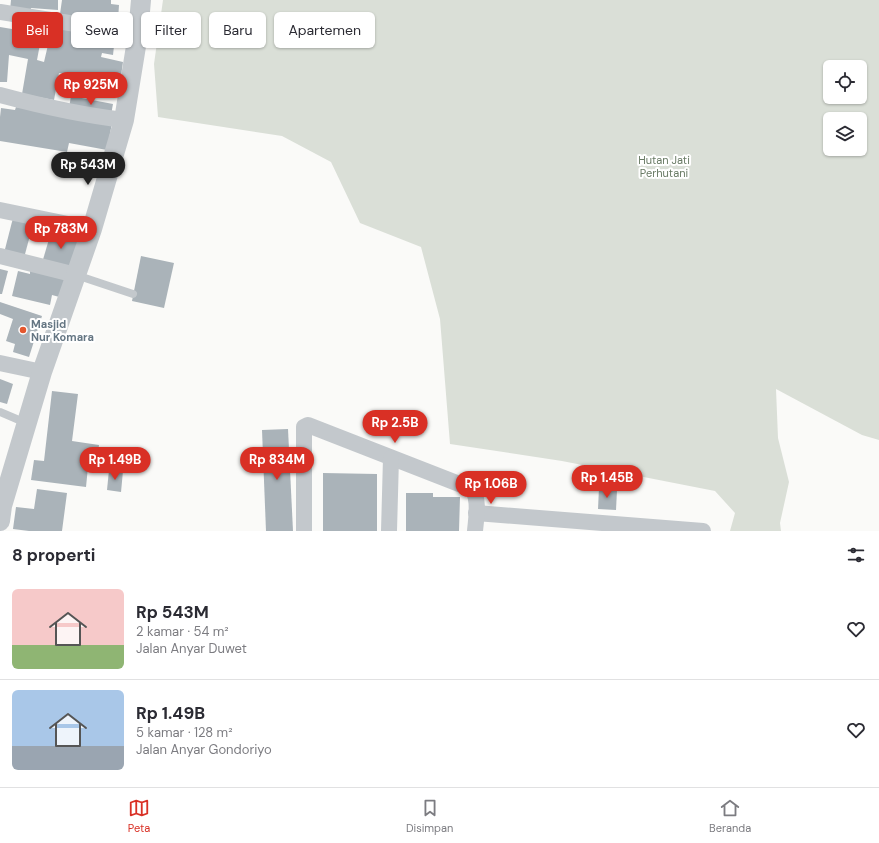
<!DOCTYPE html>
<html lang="id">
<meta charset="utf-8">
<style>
body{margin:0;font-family:"DM Sans",sans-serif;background:#f2f2f3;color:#2b2b33;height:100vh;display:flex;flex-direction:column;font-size:15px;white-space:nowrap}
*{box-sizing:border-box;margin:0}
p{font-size:13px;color:#7c7c81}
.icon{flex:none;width:22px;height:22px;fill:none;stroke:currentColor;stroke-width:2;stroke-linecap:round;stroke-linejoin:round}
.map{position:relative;height:531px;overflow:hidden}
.panel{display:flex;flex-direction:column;background:#fff;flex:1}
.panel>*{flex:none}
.top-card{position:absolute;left:12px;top:12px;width:400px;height:36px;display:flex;gap:8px}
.controls{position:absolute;left:823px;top:60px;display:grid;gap:8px}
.controls a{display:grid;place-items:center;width:44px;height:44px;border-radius:6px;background:#fff;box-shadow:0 1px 3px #0004;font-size:20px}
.price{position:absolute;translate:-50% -34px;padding:0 9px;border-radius:14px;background:#d93025;color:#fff;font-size:13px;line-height:26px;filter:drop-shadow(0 1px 2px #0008)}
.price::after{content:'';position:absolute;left:50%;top:24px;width:12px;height:9px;margin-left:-6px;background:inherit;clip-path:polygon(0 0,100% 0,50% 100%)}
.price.active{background:#222;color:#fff}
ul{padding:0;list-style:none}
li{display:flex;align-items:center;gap:12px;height:100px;padding:0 12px}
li+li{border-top:1px solid #e1e1e2}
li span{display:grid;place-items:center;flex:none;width:112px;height:80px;border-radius:6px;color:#555}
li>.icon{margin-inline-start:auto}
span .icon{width:48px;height:48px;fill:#fffc;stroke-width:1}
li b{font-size:17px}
h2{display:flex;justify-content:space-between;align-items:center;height:48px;padding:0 12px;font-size:17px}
.chip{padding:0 14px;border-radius:6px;background:#fff;box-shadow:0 1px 3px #0004;font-size:14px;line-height:36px}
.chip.active{background:#d93025;color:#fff}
.tabs{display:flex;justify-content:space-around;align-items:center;height:56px;border-top:1px solid #e1e1e2;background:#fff;font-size:11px;color:#7c7c81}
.tabs a{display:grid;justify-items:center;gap:2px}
.tabs .active{color:#d93025}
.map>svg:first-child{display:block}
</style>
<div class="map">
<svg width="879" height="531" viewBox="0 0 879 531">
<rect width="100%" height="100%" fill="#fafaf8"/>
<path fill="#dadfd7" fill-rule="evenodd" d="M163,0H879V440L862,435L776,389L778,438L789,482L780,523L781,531H730L735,513L715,491L562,461L450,444L440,319L421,247L360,223L331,162L282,136L158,117L154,64ZM830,67H860V97H830ZM830,119H860V149H830Z"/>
<g fill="#aab3b9" fill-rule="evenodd">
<path d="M11,0H58V10L31,8L30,13L10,11Z"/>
<path d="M62,0H111V4L119,5L118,20L125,21L124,28L96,26L97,18L76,16V22L60,14Z"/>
<path d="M29,21L112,35L110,45L114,46L113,55L102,53L101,57L123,62L121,76L108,73L104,93L69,87L71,75L59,73L54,100L22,94L28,59L9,55L7,82H0V27L12,29V26L28,29ZM40,44L48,45L44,62L37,60Z"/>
<path d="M71,96L113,104L111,115L69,108Z"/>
<path d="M16,107L112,123L107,150L69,143L67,152L0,141V117L1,108L15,110Z"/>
<path d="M13,218L33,224L24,258L4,253Z"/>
<path d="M52,229L80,237L71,271L42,263Z"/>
<path d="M141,256L174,263L164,308L132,301Z"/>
<path d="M0,269L8,271L2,294H0Z"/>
<path d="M30,270L68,278L63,298L52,295L50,305L12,296L18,271L30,274Z"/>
<path d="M0,302L42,316L29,357L13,352L15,344L6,341L13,319L0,314Z"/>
<path d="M0,379L13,384L7,404L0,402Z"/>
<path d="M52,391L78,394L72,441L99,445L96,468L88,467L86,487L31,480L34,460L44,461Z"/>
<path d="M288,429L293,531H266L262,430Z"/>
<path d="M109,470L123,471L121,492L107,490Z"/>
<path d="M323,473L377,474V531H323Z"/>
<path d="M599,488L617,490L616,510L598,509Z"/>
<path d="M37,489L67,493L62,531H29L13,529L16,507L34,509Z"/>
<path d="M406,493H433V497H460L459,531H406Z"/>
</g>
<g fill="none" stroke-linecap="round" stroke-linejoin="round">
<g stroke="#c3c8cc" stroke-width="8">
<path d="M76,275L133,294"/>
<path d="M0,412L26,423"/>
</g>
<g stroke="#c3c8cc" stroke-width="16">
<path d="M0,12L138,34"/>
<path d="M0,95C41,106 81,115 124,120"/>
<path d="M0,210L92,229"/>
<path d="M0,256L76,275"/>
<path d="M0,363L42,372"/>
<path d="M476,513L703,531"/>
<path d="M304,531V427L308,425L472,489C480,499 476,519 475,531"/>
<path d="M389,531L391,458"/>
</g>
<path stroke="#c3c8cc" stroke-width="20" d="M0,521L2,506L42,372L92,229L124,120L138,34L141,0"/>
</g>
<circle fill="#e4572e" stroke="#fff" stroke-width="1.5" cx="23" cy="330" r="4"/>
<g text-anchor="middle" stroke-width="4" stroke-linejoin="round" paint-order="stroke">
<g font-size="11" fill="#687a64" stroke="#fff">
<text x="664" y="164">Hutan Jati<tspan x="664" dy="13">Perhutani</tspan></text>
</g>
<g font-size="11" font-weight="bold" fill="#657683" stroke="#fff" text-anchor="start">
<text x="31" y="328">Masjid<tspan x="31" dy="13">Nur Komara</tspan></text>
</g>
</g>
</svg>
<div class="controls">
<a><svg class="icon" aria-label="locate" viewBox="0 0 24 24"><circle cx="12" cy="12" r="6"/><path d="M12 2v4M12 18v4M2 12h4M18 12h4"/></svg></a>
<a><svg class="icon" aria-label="layers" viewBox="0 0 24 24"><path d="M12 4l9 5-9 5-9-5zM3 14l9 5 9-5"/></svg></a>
</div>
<b class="price" style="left:91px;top:106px">Rp 925M</b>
<b class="price active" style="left:88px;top:186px">Rp 543M</b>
<b class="price" style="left:61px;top:250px">Rp 783M</b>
<b class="price" style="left:395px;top:444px">Rp 2.5B</b>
<b class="price" style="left:115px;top:481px">Rp 1.49B</b>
<b class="price" style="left:277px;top:481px">Rp 834M</b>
<b class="price" style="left:607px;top:499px">Rp 1.45B</b>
<b class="price" style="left:491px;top:505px">Rp 1.06B</b>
<div class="top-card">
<a class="chip active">Beli</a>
<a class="chip">Sewa</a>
<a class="chip">Filter</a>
<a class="chip">Baru</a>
<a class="chip">Apartemen</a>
</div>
</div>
<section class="panel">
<h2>8 properti<svg class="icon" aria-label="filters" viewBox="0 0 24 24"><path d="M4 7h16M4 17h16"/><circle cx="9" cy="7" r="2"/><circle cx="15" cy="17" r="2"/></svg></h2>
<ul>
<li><span style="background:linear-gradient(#f6c9c9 70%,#8fb573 0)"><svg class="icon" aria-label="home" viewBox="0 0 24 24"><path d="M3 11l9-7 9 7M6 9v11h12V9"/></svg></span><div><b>Rp 543M</b><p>2 kamar · 54 m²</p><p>Jalan Anyar Duwet</p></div><svg class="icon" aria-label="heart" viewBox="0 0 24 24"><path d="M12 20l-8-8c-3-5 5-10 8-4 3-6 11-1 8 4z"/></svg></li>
<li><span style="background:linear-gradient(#a9c7e8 70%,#9aa5b1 0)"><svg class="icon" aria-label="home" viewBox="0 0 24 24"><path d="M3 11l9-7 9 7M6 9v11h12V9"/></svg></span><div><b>Rp 1.49B</b><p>5 kamar · 128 m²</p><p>Jalan Anyar Gondoriyo</p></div><svg class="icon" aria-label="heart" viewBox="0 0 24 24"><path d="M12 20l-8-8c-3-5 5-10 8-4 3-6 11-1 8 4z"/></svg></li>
</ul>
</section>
<nav class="tabs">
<a class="active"><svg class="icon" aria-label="map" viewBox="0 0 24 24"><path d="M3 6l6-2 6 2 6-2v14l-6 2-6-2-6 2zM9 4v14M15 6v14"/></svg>Peta</a>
<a><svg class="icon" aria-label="saved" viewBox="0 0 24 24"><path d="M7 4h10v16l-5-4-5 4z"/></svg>Disimpan</a>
<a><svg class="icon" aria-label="home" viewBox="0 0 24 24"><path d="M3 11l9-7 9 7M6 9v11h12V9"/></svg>Beranda</a>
</nav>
